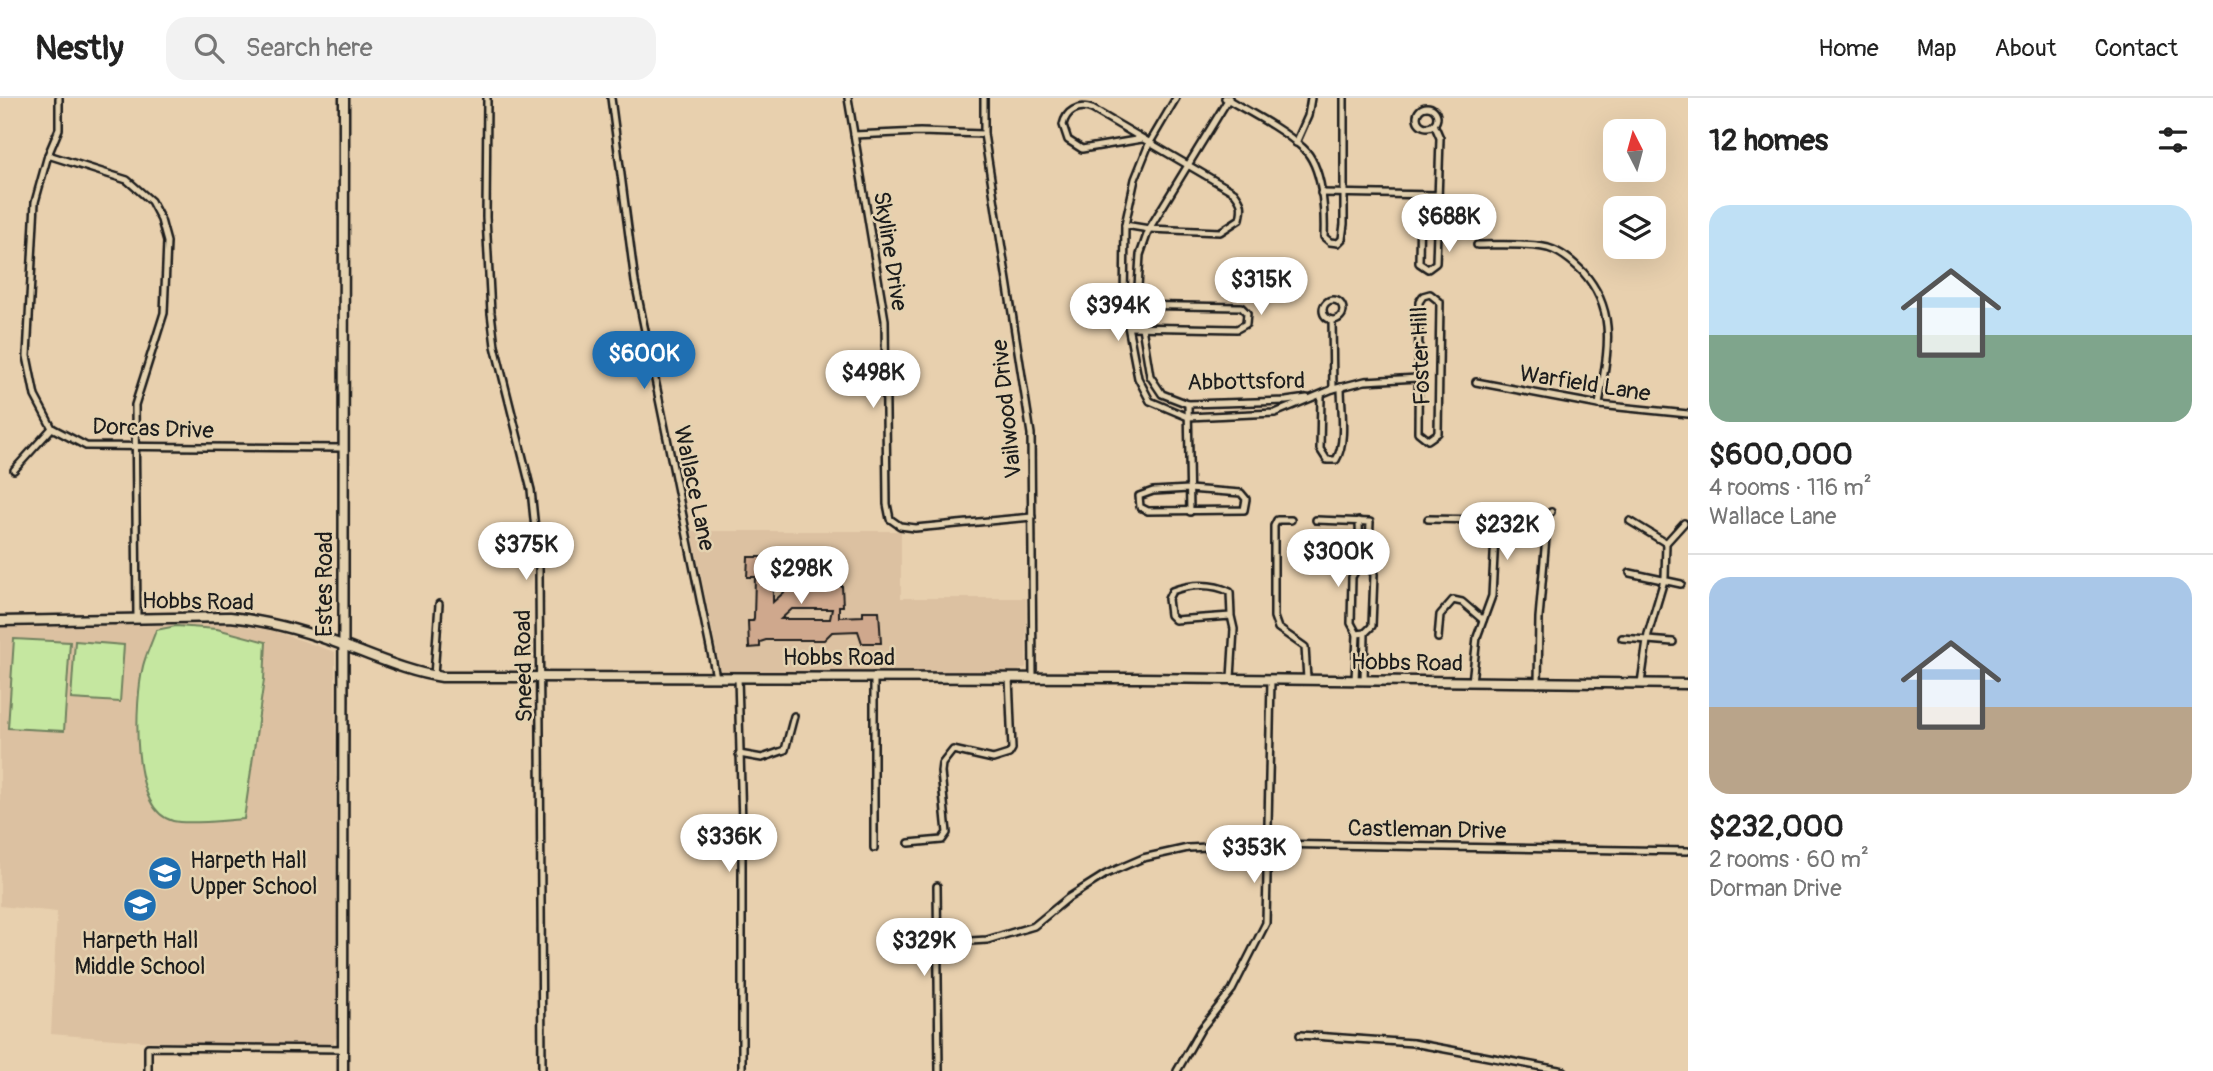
<!DOCTYPE html>
<meta charset="utf-8">
<style>
body{margin:0;font-family:Pangolin,sans-serif;background:#f2f2f2;color:#222;height:100vh;display:flex;flex-direction:column;font-size:26px;white-space:nowrap}
*{box-sizing:border-box;margin:0}
p{font-size:23px;color:#767676}
.icon{flex:none;width:38px;height:38px;fill:none;stroke:currentColor;stroke-width:2;stroke-linecap:round;stroke-linejoin:round}
.map{position:relative;flex:1;overflow:hidden}
.panel{display:flex;flex-direction:column;background:#fff;width:525px}
.panel>*{flex:none}
.needle{width:46px;rotate:354deg}
.controls{position:absolute;left:1603px;top:21px;display:grid;gap:14px}
.controls a{display:grid;place-items:center;width:63px;height:63px;border-radius:14px;background:#fff;box-shadow:0 7px 28px #0002;font-size:35px}
.price{position:absolute;translate:-50% -60px;padding:0 16px;border-radius:24px;background:#fff;color:#222;font-size:23px;line-height:46px;filter:drop-shadow(0 2px 4px #0008)}
.price::after{content:'';position:absolute;left:50%;top:42px;width:21px;height:16px;margin-left:-10px;background:inherit;clip-path:polygon(0 0,100% 0,50% 100%)}
.price.selected{background:#1f6fb2;color:#fff}
ul{padding:0;list-style:none}
li{display:grid;align-content:center;gap:14px;height:371px;padding:0 21px}
li+li{border-top:2px solid #e0e0e0}
li span{display:grid;place-items:center;height:217px;border-radius:21px;color:#555}
li>.icon{margin-inline-start:auto}
span .icon{width:126px;height:126px;fill:#fffc;stroke-width:1}
li b{font-size:30px}
h2{display:flex;justify-content:space-between;align-items:center;height:84px;padding:0 21px;font-size:30px}
header{display:flex;align-items:center;gap:42px;box-sizing:border-box;height:98px;padding:0 35px;background:#fff;border-bottom:2px solid #e0e0e0}
header strong{font-size:33px}
nav{display:flex;gap:38px;margin-inline-start:auto;font-size:24px}
.search{width:490px;height:63px;background:#f2f2f2;display:flex;align-items:center;gap:18px;box-sizing:border-box;padding:0 24px;border-radius:21px;color:#767676;font-size:26px}
main{display:flex;flex:1;min-height:0}
.map>svg:first-child{display:block}
</style>
<header>
<strong>Nestly</strong>
<div class="search"><svg class="icon" aria-label="search" viewBox="0 0 24 24"><circle cx="10" cy="10" r="6"/><path d="M15 15l6 6"/></svg>Search here</div>
<nav><a>Home</a><a>Map</a><a>About</a><a>Contact</a></nav>
</header>
<main>
<div class="map">
<svg width="1688" height="973" viewBox="0 0 1688 973">
<rect width="100%" height="100%" fill="#e8d0ae"/>
<filter id="ink" filterUnits="userSpaceOnUse"><feTurbulence type="fractalNoise" baseFrequency=".0143" numOctaves="2"/><feDisplacementMap in="SourceGraphic" scale="14" xChannelSelector="R" yChannelSelector="G"/><feConvolveMatrix kernelMatrix="1 2 1 2 8 2 1 2 1" color-interpolation-filters="sRGB"/></filter>
<g filter="url(#ink)">
<g fill="#dcc1a1">
<path d="M692,433H901V500H1026V569L1018,573L721,574Z"/>
<path d="M229,526L274,533L335,554L337,939L333,945L321,948H288L140,943L51,936L57,814L0,808V530Z"/>
</g>
<g fill="#c5e7a0" stroke="#70825e" stroke-width="2">
<path d="M176,528L217,531L266,544L264,582L244,721C227,722 188,727 173,723C129,712 135,602 143,568C146,556 152,544 156,532Z"/>
<path d="M14,541L70,544L64,633L8,630Z"/>
<path d="M75,543L124,547L120,604L71,601Z"/>
</g>
<path fill="#cfa88d" stroke="#1c1c1c" stroke-width="2" fill-rule="evenodd" d="M748,459H813V479H773V504L789,490L795,494H814V488H842L843,508H839V519L863,518V513H879L881,545H862L858,533L832,534L824,542H766L760,544V549L749,550L748,523H753L754,520L755,479H747ZM792,511H832L830,521H781Z"/>
<g fill="none" stroke-linecap="round" stroke-linejoin="round">
<g stroke="#1c1c1c" stroke-width="10">
<g id="street">
<path d="M59,0V31L48,57L35,104L27,258L35,298L52,330L86,348L343,350"/>
<path d="M487,0L486,119L491,215L495,248L531,392L539,470L542,973"/>
<path d="M611,0L635,184L716,579"/>
<path d="M848,0L885,222L887,406L890,421L900,428L915,430L1032,419"/>
<path d="M984,0V36L1031,336L1033,579"/>
<path d="M1176,0L1149,46L1135,81L1125,127L1124,207L1138,280L1150,303L1188,319L1275,315L1333,291L1365,283L1418,280"/>
<path d="M1225,0C1251,15 1281,30 1303,50C1323,68 1325,114 1324,139L1330,144L1338,145L1342,141L1344,126V0"/>
<path d="M1229,0L1149,131L1140,157L1138,189L1142,229L1150,278L1162,296L1188,306L1286,303L1307,300"/>
<circle cx="1427" cy="19" r="10"/>
<path d="M854,37L920,34L984,36"/>
<path d="M1296,45L1308,18L1311,0"/>
<path d="M48,57L127,82L151,103L161,122L167,144L164,215L135,307L137,520"/>
<path d="M1321,95L1438,97"/>
<path d="M1420,97L1419,165L1428,171L1436,165L1440,40L1434,26"/>
<path d="M1125,127L1149,131L1220,134L1240,121C1243,108 1242,104 1234,94L1092,11C1078,6 1066,13 1063,27L1068,42L1082,51L1142,41"/>
<path d="M1477,147C1499,147 1526,145 1548,150C1562,154 1573,164 1583,174C1620,216 1606,258 1599,307"/>
<path d="M1430,196L1440,204L1438,335L1428,342L1418,334L1419,204L1423,198Z"/>
<circle cx="1333" cy="212" r="10"/>
<path d="M1124,207L1241,209L1247,215L1246,226L1237,231L1129,229"/>
<path d="M1332,222L1333,291"/>
<path d="M1476,284L1599,307L1688,316"/>
<path d="M1321,298L1320,351L1327,362H1336C1347,344 1341,310 1341,289"/>
<path d="M1188,306L1190,414"/>
<path d="M14,372L52,330"/>
<path d="M1189,391L1241,395L1246,401L1244,412L1148,413L1140,409L1139,398L1153,393Z"/>
<path d="M1428,421L1486,422L1492,427L1495,437L1492,498L1477,539L1472,584"/>
<path d="M1291,422H1277L1274,428V519L1278,530L1305,549L1307,581"/>
<path d="M1316,422L1370,424L1368,469L1374,476L1372,528L1365,535L1357,536"/>
<path d="M1630,423L1666,445"/>
<path d="M1630,475L1681,486"/>
<path d="M1231,518L1230,494C1213,485 1190,486 1172,493L1168,501L1170,517L1175,522L1231,518L1234,531L1231,580"/>
<path d="M1357,536L1351,525L1352,479L1360,465L1359,423"/>
<path d="M1438,540L1440,517L1453,502L1462,504L1483,522"/>
<path d="M1622,540L1673,544"/>
<path d="M434,578L439,506"/>
<path d="M738,579L742,727V973"/>
<path d="M1355,582L1357,536"/>
<path d="M1364,582L1365,535"/>
<path d="M1641,585L1648,536L1665,479L1666,445L1684,425"/>
<path d="M1538,586L1539,520L1548,416L1551,414"/>
<path d="M739,656L762,660L785,652L794,618"/>
<path d="M909,745L942,742L947,735L941,674L942,666L953,652L993,661L1009,656L1012,651L1009,579"/>
<path d="M874,750V578"/>
<path d="M937,788L939,973"/>
<path d="M937,845L987,842L1034,828L1068,800L1106,776L1143,760L1188,750L1267,746L1688,753"/>
<path d="M1300,937L1413,945L1564,973"/>
<path d="M148,973V949L343,951"/>
<path d="M1177,973L1201,931L1232,892L1266,825L1271,581"/>
</g>
</g>
<g stroke="#1c1c1c" stroke-width="13">
<g id="secondary">
<path d="M0,523L230,519C270,523 308,534 345,548C378,560 408,574 442,579L1138,580L1688,586"/>
<path d="M343,973L344,0"/>
</g>
</g>
<use href="#street" stroke="#e4d2b0" stroke-width="5"/>
<use href="#secondary" stroke="#e4d2b0" stroke-width="8"/>
</g>
</g>
<defs>
<g id="school-disc" transform="scale(1.75)"><circle r="9.5" fill="#1f6fb2" stroke="#e4d2b0"/><path d="M0-5L7-2L0 1L-7-2ZM-4 1L0 2.5L4 1V4Q0 6-4 4Z" fill="#fff"/></g>
</defs>
<g fill-rule="evenodd">
<use href="#school-disc" x="165" y="775"/>
<use href="#school-disc" x="140" y="807"/>
</g>
<g text-anchor="middle" stroke-width="5" stroke-linejoin="round" paint-order="stroke">
<g font-size="23" fill="#1c1c1c" stroke="#e4d2b0">
<text transform="translate(891 153) rotate(81)" y="8">Skyline Drive</text>
<text transform="translate(1420 258) rotate(-92)" y="8">Foster Hill</text>
<text transform="translate(1246 283) rotate(-1)" y="8">Abbottsford</text>
<text transform="translate(1585 285) rotate(9)" y="8">Warfield Lane</text>
<text transform="translate(1006 311) rotate(-96)" y="8">Vailwood Drive</text>
<text transform="translate(153 330) rotate(2)" y="8">Dorcas Drive</text>
<text transform="translate(695 390) rotate(78)" y="8">Wallace Lane</text>
<text transform="translate(324 486) rotate(-90)" y="8">Estes Road</text>
<text transform="translate(198 503) rotate(1)" y="8">Hobbs Road</text>
<text x="839" y="567">Hobbs Road</text>
<text transform="translate(1407 564) rotate(1)" y="8">Hobbs Road</text>
<text transform="translate(523 568) rotate(-91)" y="8">Sneed Road</text>
<text transform="translate(1427 731) rotate(1)" y="8">Castleman Drive</text>
</g>
<g font-size="23" fill="#1c1c1c" stroke="#e4d2b0" text-anchor="start">
<text x="190" y="770">Harpeth Hall<tspan x="190" dy="26">Upper School</tspan></text>
<text x="140" y="850" text-anchor="middle">Harpeth Hall<tspan x="140" dy="26">Middle School</tspan></text>
</g>
</g>
</svg>
<div class="controls">
<a><svg class="needle" viewBox="-14 -14 28 28"><path d="M0-13l5 13h-10z" fill="#e53935"/><path d="M0 13l5-13h-10z" fill="#767676"/></svg></a>
<a><svg class="icon" aria-label="layers" viewBox="0 0 24 24"><path d="M12 4l9 5-9 5-9-5zM3 14l9 5 9-5"/></svg></a>
</div>
<b class="price" style="left:1449px;top:156px">$688K</b>
<b class="price" style="left:1261px;top:219px">$315K</b>
<b class="price" style="left:1118px;top:245px">$394K</b>
<b class="price selected" style="left:644px;top:293px">$600K</b>
<b class="price" style="left:873px;top:312px">$498K</b>
<b class="price" style="left:1507px;top:464px">$232K</b>
<b class="price" style="left:526px;top:484px">$375K</b>
<b class="price" style="left:1338px;top:491px">$300K</b>
<b class="price" style="left:801px;top:508px">$298K</b>
<b class="price" style="left:729px;top:776px">$336K</b>
<b class="price" style="left:1254px;top:787px">$353K</b>
<b class="price" style="left:924px;top:880px">$329K</b>
</div>
<section class="panel">
<h2>12 homes<svg class="icon" aria-label="filters" viewBox="0 0 24 24"><path d="M4 7h16M4 17h16"/><circle cx="9" cy="7" r="2"/><circle cx="15" cy="17" r="2"/></svg></h2>
<ul>
<li><span style="background:linear-gradient(#bfe0f5 60%,#7fa58c 0)"><svg class="icon" aria-label="home" viewBox="0 0 24 24"><path d="M3 11l9-7 9 7M6 9v11h12V9"/></svg></span><div><b>$600,000</b><p>4 rooms · 116 m²</p><p>Wallace Lane</p></div></li>
<li><span style="background:linear-gradient(#a9c7e8 60%,#b9a48a 0)"><svg class="icon" aria-label="home" viewBox="0 0 24 24"><path d="M3 11l9-7 9 7M6 9v11h12V9"/></svg></span><div><b>$232,000</b><p>2 rooms · 60 m²</p><p>Dorman Drive</p></div></li>
</ul>
</section>
</main>
